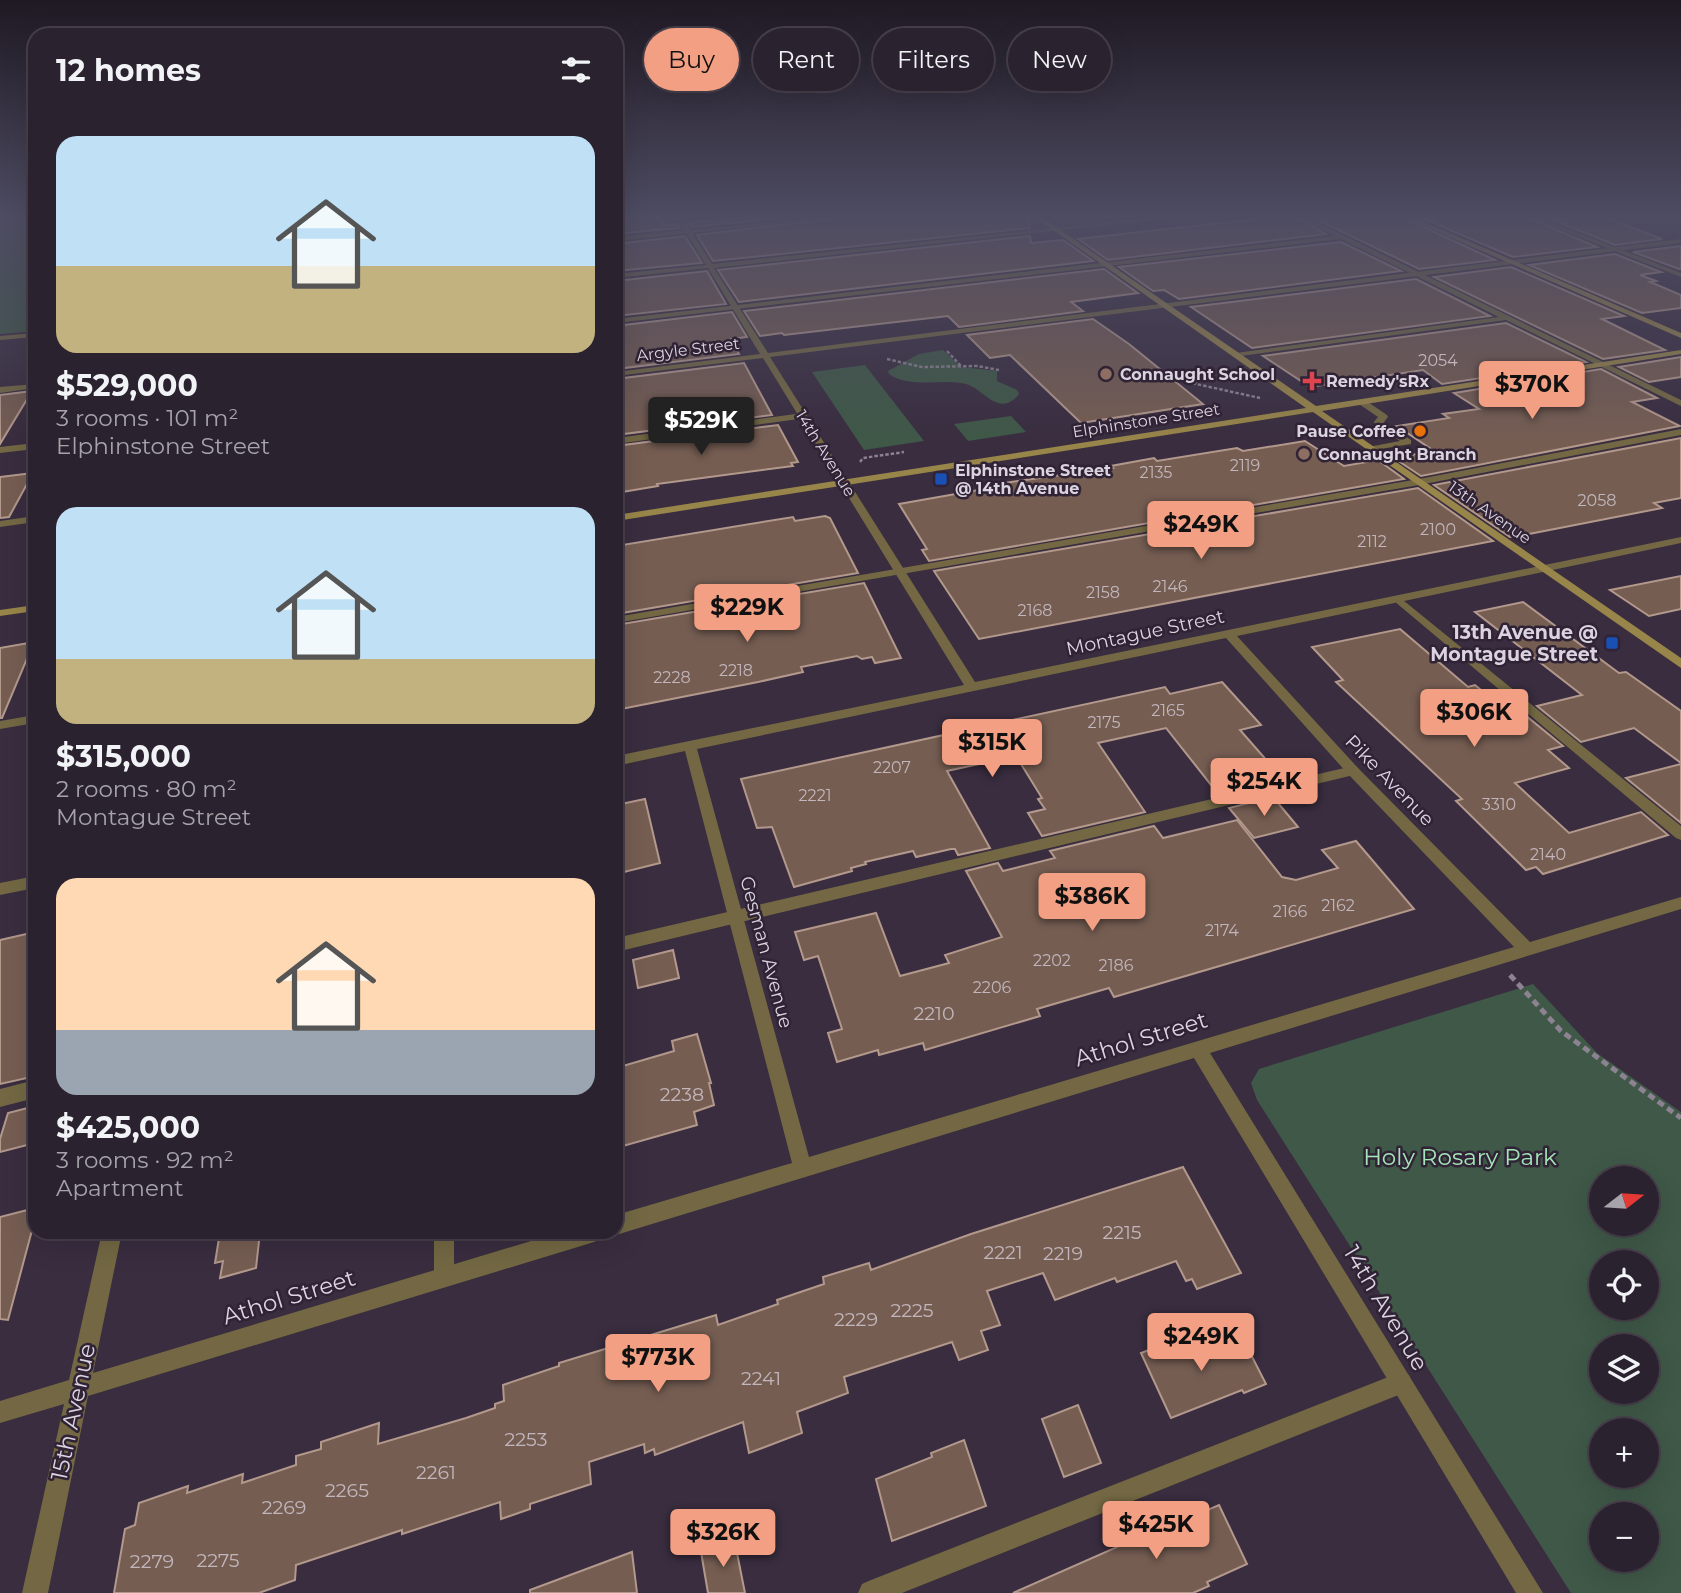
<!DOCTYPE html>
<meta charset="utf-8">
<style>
body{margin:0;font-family:Montserrat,sans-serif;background:#332a37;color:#f1f3f6;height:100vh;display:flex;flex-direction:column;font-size:26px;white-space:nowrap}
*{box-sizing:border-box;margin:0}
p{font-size:23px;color:#a6a4aa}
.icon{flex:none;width:38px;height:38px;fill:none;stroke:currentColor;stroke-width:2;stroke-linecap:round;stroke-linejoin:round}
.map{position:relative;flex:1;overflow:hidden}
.details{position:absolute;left:28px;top:28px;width:595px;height:1211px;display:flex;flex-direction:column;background:#2b222f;border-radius:21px;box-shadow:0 7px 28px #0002,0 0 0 2px #473f4b}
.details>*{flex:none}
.guide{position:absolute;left:644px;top:28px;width:665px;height:63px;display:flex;gap:14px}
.needle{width:46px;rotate:73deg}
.tools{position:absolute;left:1589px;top:1166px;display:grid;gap:14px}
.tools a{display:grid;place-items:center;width:70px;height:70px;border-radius:50%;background:#2b222f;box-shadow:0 7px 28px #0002,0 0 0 2px #473f4b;font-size:35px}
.price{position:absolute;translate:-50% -60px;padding:0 16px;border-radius:7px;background:#f39f83;color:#111;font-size:23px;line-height:46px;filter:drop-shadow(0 2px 4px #0008)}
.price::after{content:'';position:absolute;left:50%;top:42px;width:21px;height:16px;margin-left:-10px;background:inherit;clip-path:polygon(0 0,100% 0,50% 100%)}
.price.selected{background:#222;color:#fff}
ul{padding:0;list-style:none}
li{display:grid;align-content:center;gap:14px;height:371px;padding:0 28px}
li span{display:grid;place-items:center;height:217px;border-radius:21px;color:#555}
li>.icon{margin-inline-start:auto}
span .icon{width:126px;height:126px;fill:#fffc;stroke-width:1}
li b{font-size:30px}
h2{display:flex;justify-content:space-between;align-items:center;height:84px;padding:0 28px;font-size:30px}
.chip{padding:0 24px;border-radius:32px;background:#2b222f;box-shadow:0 7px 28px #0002,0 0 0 2px #473f4b;font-size:24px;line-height:63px}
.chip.selected{background:#f39f83;color:#111}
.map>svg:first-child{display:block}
</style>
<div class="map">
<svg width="1681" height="1593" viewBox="0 0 1681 1593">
<rect width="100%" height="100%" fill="#392d3f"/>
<g fill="#3f5847" fill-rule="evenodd">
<path d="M0,218H35V331L0,334Z"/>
<path d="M943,350L961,367L997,371V381L1017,390L1019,394C999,419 983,388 966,384C942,378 909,389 889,374L888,371L919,354Z"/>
<path d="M865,365L924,441L864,450L812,372Z"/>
<path d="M1011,416L1026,432L968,441L954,424Z"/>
<path d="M1533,984L1597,1053L1681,1112V1593H1571L1257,1100L1251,1083L1259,1069ZM1601,1178H1647V1223H1601ZM1601,1262H1647V1307H1601ZM1601,1346H1647V1391H1601ZM1601,1430H1647V1475H1601ZM1601,1514H1647V1559H1601Z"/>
</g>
<g fill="#755d52" stroke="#b3988c" stroke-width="2">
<path d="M616,218H660L664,225L678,224L680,228L616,234Z"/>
<path d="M740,218H781L692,227L689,223Z"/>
<path d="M837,218H1029L1030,228L713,261L697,235Z"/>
<path d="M1266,218H1298L1326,234L1108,260L1078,239Z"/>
<path d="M1314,218H1404L1495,260L1419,269Z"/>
<path d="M1422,218H1529L1597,247L1513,257Z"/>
<path d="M1548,218H1607L1662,239L1615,245Z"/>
<path d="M685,236L702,263L616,271V244Z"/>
<path d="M1030,236L1031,243L1063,240L1093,261L739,302L718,270Z"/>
<path d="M1341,242L1401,271L1179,299L1164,290L1153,291L1119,267Z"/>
<path d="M1681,246V269H1679L1633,252Z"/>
<path d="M1615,254L1661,272L1640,275L1656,281L1650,282L1655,284L1681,295V308L1642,313L1529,265Z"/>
<path d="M1511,267L1624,316L1602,319L1665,350L1603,359L1434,277Z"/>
<path d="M1104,269L1138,293L1071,302L1083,311L959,327L948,316L784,335L782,333L760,336L744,311Z"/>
<path d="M707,271L726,304L616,316V281Z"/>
<path d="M1416,279L1490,316L1252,348L1191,307Z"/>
<path d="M732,312L747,337L731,339L739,354L616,369V326Z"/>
<path d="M1093,319L1129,344L1203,404L1081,423L1010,355L990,358L967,335Z"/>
<path d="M1506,323L1586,362L1442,384L1423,370L1310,387L1263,356Z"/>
<path d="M1681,357V377L1649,382L1619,367Z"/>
<path d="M744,363L772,415L616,435V379Z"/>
<path d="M1601,369L1657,398L1632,402L1680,426L1421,476L1394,458L1434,451L1397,426L1449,418L1443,414L1479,409L1454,393Z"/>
<path d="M32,391L0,444V395Z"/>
<path d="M778,425L798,462L791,463L793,466L657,484L658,486L616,493V446Z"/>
<path d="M1681,438V498L1654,503L1662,508L1529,534L1510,537L1434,485Z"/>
<path d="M1305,441L1344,466L1378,460L1404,479L929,561L922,550L927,549L899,504L984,489L982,486L1113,468L1111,466L1154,458L1157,461L1237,448L1243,451Z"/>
<path d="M33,473L9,517L0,518V477Z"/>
<path d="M1418,488L1493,541L979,639L934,571Z"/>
<path d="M825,516L830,518L858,573L616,614V546L793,517L795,521Z"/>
<path d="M1681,576V609L1649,616L1610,590Z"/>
<path d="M864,583L901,658L875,663L872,657L862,659L857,656L801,667L803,672L758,682L616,710V673L623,672L624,667L616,625Z"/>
<path d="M1523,602L1619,673L1626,672L1681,711V763L1634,728L1581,742L1537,706L1582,695L1475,612Z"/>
<path d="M1400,629L1468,687L1475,685L1508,712L1519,710L1563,746L1548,750L1569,768L1515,783L1569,833L1641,812L1668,835L1543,874L1536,867L1526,870L1456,801L1462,799L1336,682L1343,680L1312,647Z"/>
<path d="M34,642L2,718H0V648Z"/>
<path d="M1222,682L1261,725L1240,730L1276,771L1255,776L1263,784L1219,795L1166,728L1098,743L1145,812L1042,836L1028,813L1045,809L1038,799L1042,798L1016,756L947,771L990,848L958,855L955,849H951L916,857L913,851L865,862L866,864L851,868L852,871L794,887L772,827L757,828L741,779L1165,687L1170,694Z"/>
<path d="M1681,764V823L1626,778Z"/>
<path d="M1273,797L1298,827L1254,838L1229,808Z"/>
<path d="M645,799L660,863L616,874V805Z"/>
<path d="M1237,820L1282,877L1296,880L1338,868L1322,850L1356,841L1414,909L1114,997L1109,988L1037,1009L1040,1016L925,1050L923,1043L879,1055L878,1050L837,1062L828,1033L842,1029L835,1008L818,956L804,960L795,932L876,913L900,976L949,963L945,955L1002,937L966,871L998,863L1003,871L1055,858L1050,851L1154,826L1163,838Z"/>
<path d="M35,932V1052L27,1078L0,1084V940Z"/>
<path d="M673,950L679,978L638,988L633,960Z"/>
<path d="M697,1034L711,1083H709L714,1105L694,1112L697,1125L616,1148V1068L674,1051L672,1041Z"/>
<path d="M35,1106V1143L0,1152V1139L8,1113Z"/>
<path d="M1183,1167L1241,1273L1197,1289L1192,1279L1186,1281L1176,1261L1117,1282L1115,1278L1055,1300L1043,1273L987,1291L1000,1325L981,1331L988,1350L959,1360L952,1342L844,1377L848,1393L797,1412L802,1433L749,1453L743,1422L655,1455L654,1449L645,1453L644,1444L589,1462L591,1484L530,1504V1509L501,1519L500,1502L402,1534V1530L296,1565L295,1580L259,1593H114L125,1529L135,1525L139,1503L188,1486L187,1493L243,1474L242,1483L296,1465V1456L321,1449V1442L379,1423L378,1444L466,1418L495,1408V1404L504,1401L503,1385L559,1366V1363L716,1315L718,1325L778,1304L777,1300L824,1284L823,1277L869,1263L871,1270L971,1234Z"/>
<path d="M35,1208V1219L8,1320L0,1319V1217Z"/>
<path d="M220,1232H260L256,1268L220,1278L223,1261L215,1263Z"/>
<path d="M1190,1334L1200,1353L1242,1337L1266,1384L1244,1393L1242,1390L1171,1418L1141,1353Z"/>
<path d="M1078,1405L1101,1463L1064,1477L1042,1419Z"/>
<path d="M964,1440L986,1506L892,1541L876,1479L932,1457L931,1453Z"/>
<path d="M1219,1505L1247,1564L1207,1582L1209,1586L1193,1593H1013L1124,1544L1123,1541L1178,1518L1180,1522Z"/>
<path d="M734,1538L745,1593H708L701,1552Z"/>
<path d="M632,1552L637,1593H530V1590Z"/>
</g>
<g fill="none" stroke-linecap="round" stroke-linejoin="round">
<g stroke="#8c8291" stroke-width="2.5" stroke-dasharray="3.5 2" stroke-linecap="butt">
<path d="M947,351L961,366"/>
<path d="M887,359L922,367L977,366L999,370"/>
<path d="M1187,382L1260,398"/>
<path d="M1194,383L1208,377"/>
<path d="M860,462L863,458L904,452"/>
</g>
<path stroke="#8c8291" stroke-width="5" stroke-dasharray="7 4.5" stroke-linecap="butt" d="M1510,975L1561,1031L1681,1118"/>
<g fill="#736843" fill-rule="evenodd">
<path d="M811,218H835L616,241V237Z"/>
<path d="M1300,218H1308L1681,400V406L1506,320L1233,357V353H1236L1499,317L1341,239L616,323V319L1335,236Z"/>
<path d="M1531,218H1540L1681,273V277Z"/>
<path d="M35,384V388L0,393V387Z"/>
<path d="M1359,400H1365L1387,415L1388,417L1384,422L1411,440V444L1368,451V447L1400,441L1375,424L1374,422L1378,417L1359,404Z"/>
<path d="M803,413L806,414V418L616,444V438Z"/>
<path d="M1681,429V435L1419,485L616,623V617L1419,479Z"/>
<path d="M35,516V522L0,527V521Z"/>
<path d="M1398,596L1681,826V840L1676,838L1394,601V597Z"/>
<path d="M35,715V723L0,729V721Z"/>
<path d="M1353,766L1358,768L1360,771L1358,774L616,952V938Z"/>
<path d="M35,1080V1098L0,1107V1089Z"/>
<path d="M434,1232H454V1277L451,1284L444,1287L437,1284L434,1277Z"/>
<path d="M1401,1372L1409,1375L1412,1383L1409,1391L1401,1394L902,1593H858L862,1584L871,1580Z"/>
</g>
<g fill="#736843" fill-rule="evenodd">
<path d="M677,218H683L712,264L1148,218H1170L714,268L768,353L1681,239V243L770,357L975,682L1681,537V543L1237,636L1358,768L1530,942L1681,897V909L1210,1053L1543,1593H1516L1194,1058L616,1235L609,1232H616V1215L792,1163L685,751L616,766V756L964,685L763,358L616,376V372L760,354L708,268L616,278V274L706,265ZM1226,638L1348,774L1514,947L809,1157L697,749Z"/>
<path d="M35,333V337L0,340V336Z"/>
<path d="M35,443V449L0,453V447Z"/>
<path d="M35,876V888L0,895V883Z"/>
<path d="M102,1232H122L93,1373L561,1232H604L601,1239L594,1242L88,1396L48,1593H22L64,1404L0,1423V1401L69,1380Z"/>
</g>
<g fill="#988549" fill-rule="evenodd">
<path d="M1036,218H1043L1316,406L1681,350V354L1322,411L1681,658V668L1313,412L616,521V515L1306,408Z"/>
<path d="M1406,218H1415L1681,333V338Z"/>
<path d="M35,605V611L0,616V610Z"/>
</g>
</g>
<linearGradient id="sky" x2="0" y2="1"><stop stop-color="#1f1923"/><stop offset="0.49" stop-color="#4e4c63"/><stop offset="1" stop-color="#4e4c63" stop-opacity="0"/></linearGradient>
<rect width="1681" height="441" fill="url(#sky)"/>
<g fill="#8d6e63" stroke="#2f2335" stroke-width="2.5">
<circle cx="1106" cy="374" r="7"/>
<circle cx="1304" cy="454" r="7"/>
</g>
<path fill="#e0444e" stroke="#2f2335" stroke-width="2.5" d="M1308.5 370.5h7v7h7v7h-7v7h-7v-7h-7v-7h7z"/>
<circle fill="#e8710a" stroke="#2f2335" stroke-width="2.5" cx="1420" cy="431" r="7"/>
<g fill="#1a4fb4" stroke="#2f2335" stroke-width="2.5">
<rect x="934" y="472" width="14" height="14" rx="3.5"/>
<rect x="1605" y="636" width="14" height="14" rx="3.5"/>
</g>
<g text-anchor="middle" stroke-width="5" stroke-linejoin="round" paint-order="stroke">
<g font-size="16" fill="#dbd3df" stroke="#2f2335">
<text transform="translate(688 349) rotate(-7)" y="6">Argyle Street</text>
<text transform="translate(1146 420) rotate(-9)" y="6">Elphinstone Street</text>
<text transform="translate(826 453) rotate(58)" y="6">14th Avenue</text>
<text transform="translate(1490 512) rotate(35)" y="6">13th Avenue</text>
</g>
<g font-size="16" fill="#c2b6bc">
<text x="1438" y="366">2054</text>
<text x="1245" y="471">2119</text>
<text x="1156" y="478">2135</text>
<text x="1597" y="506">2058</text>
<text x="1438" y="535">2100</text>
<text x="1372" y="547">2112</text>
<text x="1170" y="592">2146</text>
<text x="1103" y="598">2158</text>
<text x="1035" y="616">2168</text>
<text x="736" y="676">2218</text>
<text x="672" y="683">2228</text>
<text x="1168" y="716">2165</text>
<text x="1104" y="728">2175</text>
<text x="892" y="773">2207</text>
<text x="815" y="801">2221</text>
<text x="1499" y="810">3310</text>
<text x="1548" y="860">2140</text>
<text x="1338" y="911">2162</text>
<text x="1290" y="917">2166</text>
<text x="1222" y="936">2174</text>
<text x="1052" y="966">2202</text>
<text x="1116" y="971">2186</text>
<text x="992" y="993">2206</text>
</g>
<g font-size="16" font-weight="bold" fill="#dbd3df" stroke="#2f2335" text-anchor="start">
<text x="1120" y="380">Connaught School</text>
<text x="1326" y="387">Remedy'sRx</text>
<text x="1406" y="437" text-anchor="end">Pause Coffee</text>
<text x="1318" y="460">Connaught Branch</text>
<text x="955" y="476">Elphinstone Street<tspan x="955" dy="18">@ 14th Avenue</tspan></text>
</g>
<g font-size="19" fill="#dbd3df" stroke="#2f2335">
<text transform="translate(1145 632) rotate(-12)" y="7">Montague Street</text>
<text transform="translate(1390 780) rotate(46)" y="7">Pike Avenue</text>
<text transform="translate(767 952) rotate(75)" y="7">Gesman Avenue</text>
</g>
<g font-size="19" font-weight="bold" fill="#dbd3df" stroke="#2f2335" text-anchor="end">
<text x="1598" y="639">13th Avenue @<tspan x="1598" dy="22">Montague Street</tspan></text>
</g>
<g font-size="19" fill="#c2b6bc">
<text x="934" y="1020">2210</text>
<text x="682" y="1101">2238</text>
<text x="1122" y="1239">2215</text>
<text x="1003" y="1259">2221</text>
<text x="1063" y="1260">2219</text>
<text x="912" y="1317">2225</text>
<text x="856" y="1326">2229</text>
<text x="761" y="1385">2241</text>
<text x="526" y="1446">2253</text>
<text x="436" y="1479">2261</text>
<text x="347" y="1497">2265</text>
<text x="284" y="1514">2269</text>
<text x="218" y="1567">2275</text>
<text x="152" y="1568">2279</text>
</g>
<g font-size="23" fill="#dbd3df" stroke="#2f2335">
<text transform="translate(1141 1039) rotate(-17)" y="8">Athol Street</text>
<text transform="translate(289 1297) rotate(-17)" y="8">Athol Street</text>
<text transform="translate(1386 1308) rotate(59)" y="8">14th Avenue</text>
<text transform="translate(73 1412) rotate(-78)" y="8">15th Avenue</text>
</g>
<g font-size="23" fill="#a4e5b7" stroke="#2f2335">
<text x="1460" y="1165">Holy Rosary Park</text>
</g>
</g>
</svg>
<div class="tools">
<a><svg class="needle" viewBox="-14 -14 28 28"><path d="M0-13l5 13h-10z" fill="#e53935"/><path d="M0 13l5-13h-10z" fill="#a6a4aa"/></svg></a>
<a><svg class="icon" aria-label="locate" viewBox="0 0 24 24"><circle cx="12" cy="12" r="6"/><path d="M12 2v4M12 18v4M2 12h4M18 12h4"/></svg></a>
<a><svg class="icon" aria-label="layers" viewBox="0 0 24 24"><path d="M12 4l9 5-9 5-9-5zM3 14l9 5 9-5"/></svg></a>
<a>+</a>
<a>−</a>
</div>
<b class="price" style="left:1532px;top:421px">$370K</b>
<b class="price selected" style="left:701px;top:457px">$529K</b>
<b class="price" style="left:1201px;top:561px">$249K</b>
<b class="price" style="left:747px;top:644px">$229K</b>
<b class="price" style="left:1474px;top:749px">$306K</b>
<b class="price" style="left:992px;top:779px">$315K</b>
<b class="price" style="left:1264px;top:818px">$254K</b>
<b class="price" style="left:1092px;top:933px">$386K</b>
<b class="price" style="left:1201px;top:1373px">$249K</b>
<b class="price" style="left:658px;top:1394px">$773K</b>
<b class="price" style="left:1156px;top:1561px">$425K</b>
<b class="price" style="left:723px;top:1569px">$326K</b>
<div class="guide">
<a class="chip selected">Buy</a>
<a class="chip">Rent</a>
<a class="chip">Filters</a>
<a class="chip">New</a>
</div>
<section class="details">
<h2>12 homes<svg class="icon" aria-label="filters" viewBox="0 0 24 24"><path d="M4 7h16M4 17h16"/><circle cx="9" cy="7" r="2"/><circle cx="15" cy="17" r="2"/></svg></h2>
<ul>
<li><span style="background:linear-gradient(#bfe0f5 60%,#c2b280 0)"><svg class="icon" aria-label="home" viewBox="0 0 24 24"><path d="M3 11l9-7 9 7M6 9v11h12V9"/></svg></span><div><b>$529,000</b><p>3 rooms · 101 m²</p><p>Elphinstone Street</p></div></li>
<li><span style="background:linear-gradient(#bfe0f5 70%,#c2b280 0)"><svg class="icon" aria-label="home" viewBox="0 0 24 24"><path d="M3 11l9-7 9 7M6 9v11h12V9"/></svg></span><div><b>$315,000</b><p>2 rooms · 80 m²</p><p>Montague Street</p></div></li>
<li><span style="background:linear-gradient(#ffd9b3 70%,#9aa5b1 0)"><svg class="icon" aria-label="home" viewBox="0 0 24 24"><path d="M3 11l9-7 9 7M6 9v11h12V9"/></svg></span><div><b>$425,000</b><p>3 rooms · 92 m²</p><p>Apartment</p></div></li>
</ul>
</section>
</div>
